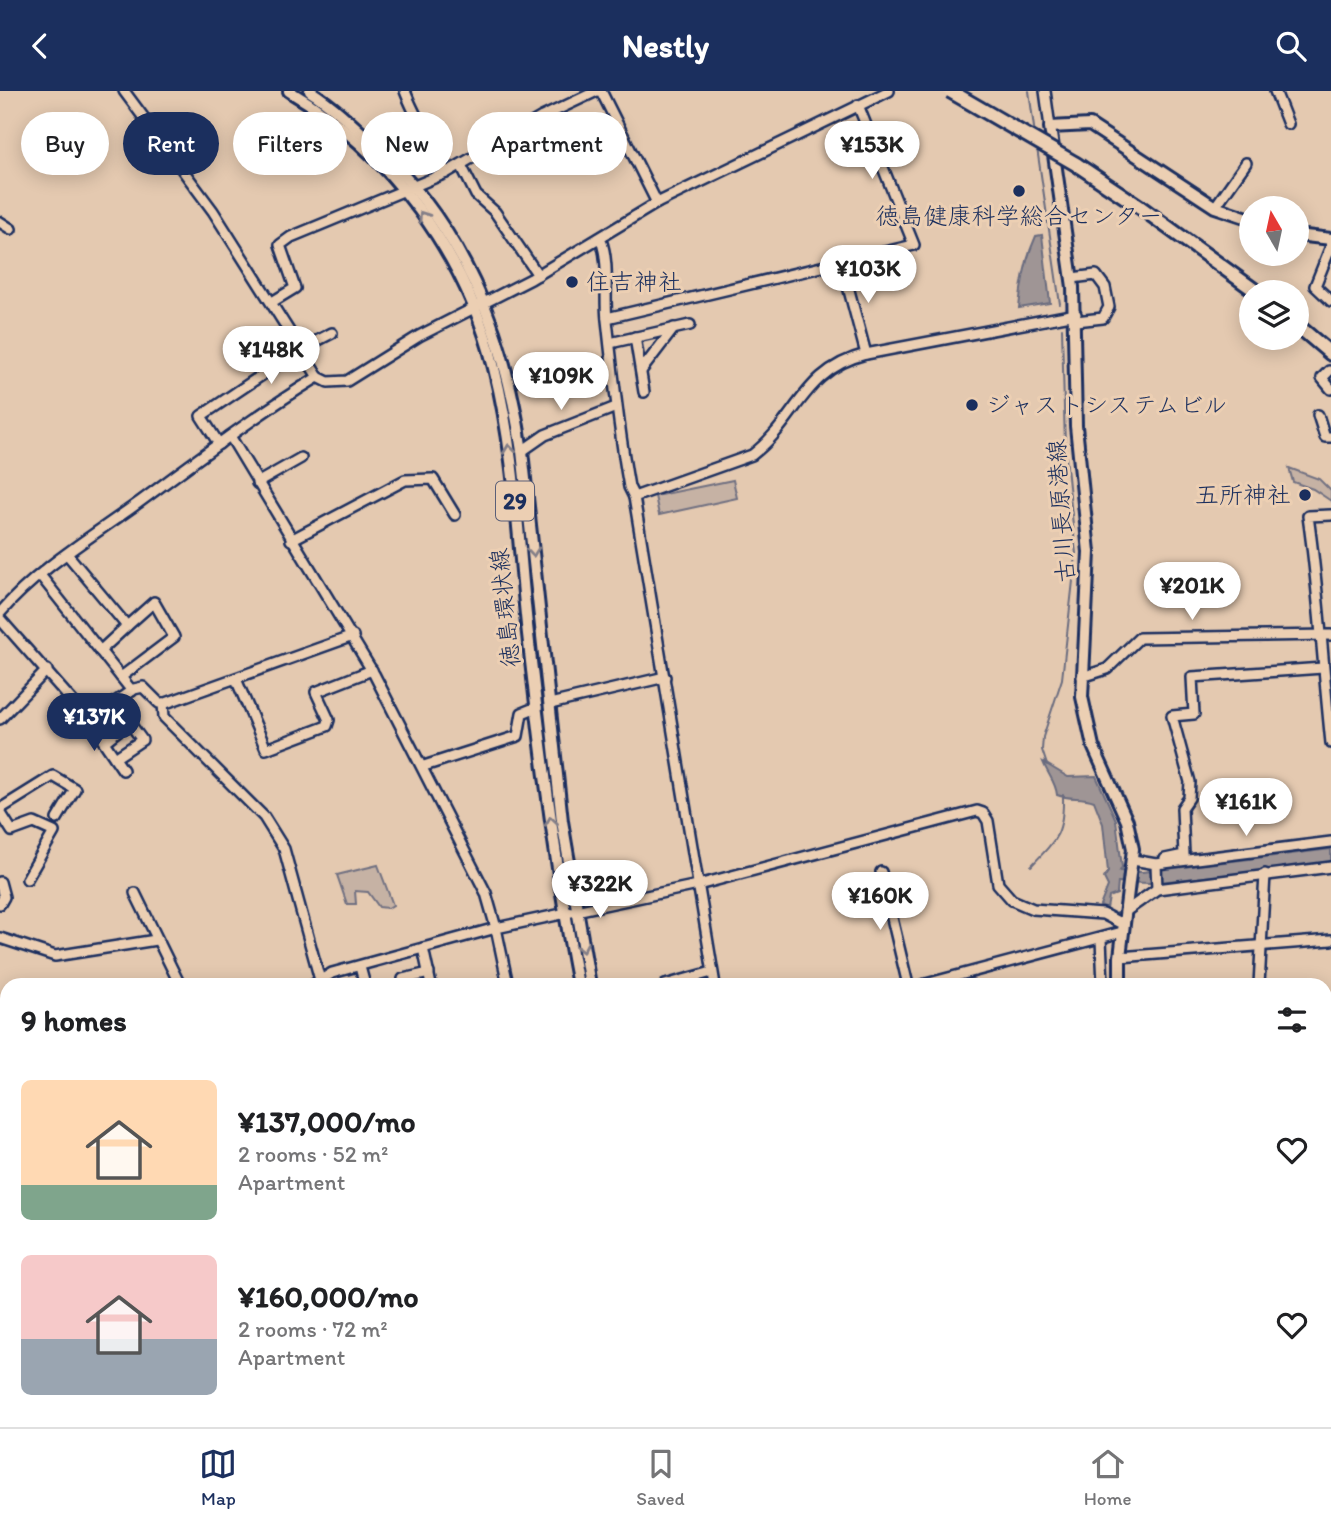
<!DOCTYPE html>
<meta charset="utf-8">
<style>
body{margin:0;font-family:Itim,"Klee One",sans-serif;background:#f2f2f2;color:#202124;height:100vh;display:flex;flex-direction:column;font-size:26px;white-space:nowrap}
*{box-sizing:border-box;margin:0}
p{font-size:23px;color:#757577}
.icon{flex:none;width:38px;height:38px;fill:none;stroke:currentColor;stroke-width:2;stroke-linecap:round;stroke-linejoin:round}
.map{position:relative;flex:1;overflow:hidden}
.details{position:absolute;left:0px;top:887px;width:1332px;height:450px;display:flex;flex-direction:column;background:#fff;border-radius:21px 21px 0 0;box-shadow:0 4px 18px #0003}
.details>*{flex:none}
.hud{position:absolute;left:21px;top:21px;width:700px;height:63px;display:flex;gap:14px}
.needle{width:46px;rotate:351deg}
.controls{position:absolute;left:1239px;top:105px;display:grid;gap:14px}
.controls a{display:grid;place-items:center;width:70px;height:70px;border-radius:50%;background:#fff;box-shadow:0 4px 18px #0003;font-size:35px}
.price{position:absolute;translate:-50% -60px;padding:0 16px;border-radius:24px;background:#fff;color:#222;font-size:23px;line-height:46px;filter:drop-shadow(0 2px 4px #0008)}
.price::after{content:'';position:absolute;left:50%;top:42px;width:21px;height:16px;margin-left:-10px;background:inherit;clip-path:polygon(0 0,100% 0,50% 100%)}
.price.on{background:#1b2f5e;color:#fff}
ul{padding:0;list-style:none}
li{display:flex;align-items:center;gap:21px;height:175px;padding:0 21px}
li span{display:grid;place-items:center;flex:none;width:196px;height:140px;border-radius:10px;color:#555}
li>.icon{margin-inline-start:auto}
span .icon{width:84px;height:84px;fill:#fffc;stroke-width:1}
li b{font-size:30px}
h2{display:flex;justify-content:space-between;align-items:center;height:84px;padding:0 21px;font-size:30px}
.chip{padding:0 24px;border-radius:32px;background:#fff;box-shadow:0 4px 18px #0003;font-size:24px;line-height:63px}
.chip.on{background:#1b2f5e;color:#fff}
header{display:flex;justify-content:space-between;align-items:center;height:91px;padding:0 21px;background:#1b2f5e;color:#fff;font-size:32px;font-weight:700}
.dock{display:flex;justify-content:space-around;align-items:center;height:98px;border-top:2px solid #e0e0e0;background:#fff;font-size:19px;color:#757577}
.dock a{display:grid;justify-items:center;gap:4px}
.dock .on{color:#1b2f5e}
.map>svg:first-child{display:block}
</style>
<header><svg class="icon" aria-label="back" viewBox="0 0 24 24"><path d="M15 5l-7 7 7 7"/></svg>Nestly<svg class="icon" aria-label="search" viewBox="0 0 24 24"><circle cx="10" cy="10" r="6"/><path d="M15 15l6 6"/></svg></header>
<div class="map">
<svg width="1331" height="1336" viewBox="0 0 1331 1336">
<rect width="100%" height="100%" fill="#e4c9b0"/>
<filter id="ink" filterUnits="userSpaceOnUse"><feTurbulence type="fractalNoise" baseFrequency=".0143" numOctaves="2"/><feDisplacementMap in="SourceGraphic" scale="14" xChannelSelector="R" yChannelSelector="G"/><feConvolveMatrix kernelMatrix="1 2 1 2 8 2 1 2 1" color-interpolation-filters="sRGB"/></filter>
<g filter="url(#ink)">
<g fill="#c6b2a4" stroke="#707081" stroke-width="2">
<path d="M1289,377L1319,388L1331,400V410L1313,398L1293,391Z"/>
<path d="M733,389L737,407L659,424L655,405Z"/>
<path d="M378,774L393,814L388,817L379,816L368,801L355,800L356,813H347L337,784Z"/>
</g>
<g fill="#9f9595" stroke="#6a6c7f" stroke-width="2">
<path d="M1042,144L1050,212L1019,217C1021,191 1025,169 1036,145Z"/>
<path d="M1043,671L1068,686L1096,685L1116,729L1122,776L1120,780L1142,781L1331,758V772L1150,792L1118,791L1117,803L1109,806L1107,818L1100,815L1108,795L1104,787L1108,781L1103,733L1094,710C1081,705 1071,709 1057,704C1056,691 1048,684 1043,671Z"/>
</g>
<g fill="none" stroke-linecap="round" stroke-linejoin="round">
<g stroke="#6a6c7f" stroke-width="2">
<path d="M1029,0L1035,44"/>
<path d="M1037,57L1060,213"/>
<path d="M1047,674L1042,659L1043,646L1062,588L1076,463L1065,357L1062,237"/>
<path d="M1031,775C1057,748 1064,742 1063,704"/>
<path d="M1107,861L1108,894"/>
</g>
<g stroke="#1b2f5e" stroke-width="14">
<g id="minor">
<path d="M124,0L213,120L318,286"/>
<path d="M405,0C416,29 433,54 446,82"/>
<path d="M601,0L657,112"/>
<path d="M1045,0L1050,36"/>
<path d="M1275,0L1288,33"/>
<path d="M461,74L476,104L495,121L538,184"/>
<path d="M1215,116L1246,72"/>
<path d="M0,131L11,138"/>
<path d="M601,149C610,173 604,203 607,229C613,285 619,341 629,396L634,406"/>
<path d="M1331,155L1315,195L1331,210"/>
<path d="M842,173L866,263"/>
<path d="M1072,187L1096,184L1105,196L1109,216L1103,227L1076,230"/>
<path d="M272,211L295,197L280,154L291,146L446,82L542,26L597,0"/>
<path d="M607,227L914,154L858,14"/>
<path d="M635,246L644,301"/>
<path d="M610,252L690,234"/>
<path d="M641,280L674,237"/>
<path d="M1329,280L1322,287L1331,298"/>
<path d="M1318,324L1325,346H1331"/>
<path d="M230,345L374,583L486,802L496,837L332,882L313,894"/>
<path d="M219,353L201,325L301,258L332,242"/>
<path d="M522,360L545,344L616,316"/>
<path d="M257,392L301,367"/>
<path d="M1331,424L1308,425C1319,501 1323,577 1331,652"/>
<path d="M291,449L405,389L433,388L455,424"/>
<path d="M67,463L127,535L100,560"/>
<path d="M40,484L132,600"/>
<path d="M0,522C37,479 88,448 134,415C194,371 254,325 318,286L328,291L347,290L419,245L531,188L657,112L889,0"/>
<path d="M0,528L89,629L134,598L143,596L159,612H166L353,545"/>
<path d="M121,586L174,546L154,511L127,535"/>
<path d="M1082,586L1107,578L1139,547L1331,544"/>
<path d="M236,588L266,658L327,635L329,629L316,601L372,579"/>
<path d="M115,611L129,631"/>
<path d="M163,612L164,626L264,726L284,758L320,889"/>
<path d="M550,613L665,586"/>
<path d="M0,628L47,579"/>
<path d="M89,629L123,679"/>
<path d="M104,651L129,631L142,649L115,667"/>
<path d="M424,675L518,645L522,622L537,616"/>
<path d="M0,718L53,685L75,698L57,728"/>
<path d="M0,721L12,740L34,732L54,741L27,788"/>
<path d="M1133,769L1156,773L1331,751"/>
<path d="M1164,772L1165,768L1184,764L1182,717L1189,707L1190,691L1172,625L1194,623L1192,586L1323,577"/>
<path d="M1156,773L1157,798"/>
<path d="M881,781L908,894"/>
<path d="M0,791L4,806L0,813"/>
<path d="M135,802L180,894"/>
<path d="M1126,820L1157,798L1331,776"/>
<path d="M0,847L55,865L156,849"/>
<path d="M1101,848L1103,894"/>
<path d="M423,857L431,894"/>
<path d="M1120,866L1331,849"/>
<path d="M360,876L365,894"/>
<path d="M403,888L429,882"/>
<path d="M508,894L496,837L698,794L977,720L983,722L988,730L998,793L1012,809L1033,818L1103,823L1124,834"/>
<path d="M665,894L712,881"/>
<path d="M715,894L634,406L752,364C798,329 802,279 866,263L1076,223"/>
<path d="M922,894L1122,841"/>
<path d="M1259,894L1265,783"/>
<path d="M0,998L7,995"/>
<path d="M0,1047L7,1059"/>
<path d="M0,1075L7,1073"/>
<path d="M1325,1136L1331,1137"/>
<path d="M287,1330V1336"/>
<path d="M616,1330L618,1336"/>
<path d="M655,1330L657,1336"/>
<path d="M792,1330L795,1336"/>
<path d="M942,1335V1336"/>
<path d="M111,1336L112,1330"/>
<path d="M1085,1336L1087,1330"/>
<path d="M1180,1336L1181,1330"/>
</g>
</g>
<g stroke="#1b2f5e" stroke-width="16">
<g id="major">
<path d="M289,0C390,60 466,163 494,277C515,360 518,448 527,534C540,654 555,775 578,894"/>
<path d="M310,0C332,14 352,33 371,51C463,136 504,238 522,360L562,730L590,894"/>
<path d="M1297,144L1331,148"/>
<path d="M1120,894V866L1133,758L1127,730L1093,655L1082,606L1089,461L1076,335L1073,196L1050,36L1090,34L1215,116L1251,128"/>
<path d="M0,1295L7,1294"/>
<path d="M56,1330V1336"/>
<path d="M703,1330L706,1336"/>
<path d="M714,1330L717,1336"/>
<path d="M984,1330L986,1336"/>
</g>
</g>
<g stroke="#1b2f5e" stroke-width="18">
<g id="highway">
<path d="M1076,73L1140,116L1257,201"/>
<path d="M1297,234L1331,263"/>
</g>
</g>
<use href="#minor" stroke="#eccfb3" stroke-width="9"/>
<use href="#major" stroke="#eccfb3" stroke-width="10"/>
<use href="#highway" stroke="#eccfb3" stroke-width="12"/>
<g stroke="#1b2f5e" stroke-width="18" stroke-linecap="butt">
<path id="highway-bridge" d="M950,0L1076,73"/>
</g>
<use href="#highway-bridge" stroke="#eccfb3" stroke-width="12"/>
</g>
<defs><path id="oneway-chevron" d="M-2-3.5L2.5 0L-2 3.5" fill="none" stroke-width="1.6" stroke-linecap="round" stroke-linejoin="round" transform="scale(1.75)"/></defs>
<g stroke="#847f88">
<use href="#oneway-chevron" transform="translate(423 125) rotate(-125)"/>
<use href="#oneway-chevron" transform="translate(509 358) rotate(-97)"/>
<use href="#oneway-chevron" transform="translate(533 461) rotate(84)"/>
<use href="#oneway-chevron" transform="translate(551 730) rotate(-98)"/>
<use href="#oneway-chevron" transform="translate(582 857) rotate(79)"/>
</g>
</g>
<g fill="#1b2f5e" stroke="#eccfb3" stroke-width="2.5">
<circle cx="1019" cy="100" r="7"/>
<circle cx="572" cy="191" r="7"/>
<circle cx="972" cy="314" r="7"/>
<circle cx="1305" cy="404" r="7"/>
</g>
<g text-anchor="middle" stroke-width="6" stroke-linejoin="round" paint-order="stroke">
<rect fill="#eccfb3" stroke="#5a5f78" stroke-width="2" x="496" y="390.5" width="38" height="39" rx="5"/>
<g font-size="23" font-weight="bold" fill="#1b2f5e">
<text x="515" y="418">29</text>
</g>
<g font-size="24" fill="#1b2f5e" stroke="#eccfb3" text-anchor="start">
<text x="1019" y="133" text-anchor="middle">徳島健康科学総合センター</text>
<text x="586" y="199">住吉神社</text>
<text x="986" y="322">ジャストシステムビル</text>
<text x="1291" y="412" text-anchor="end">五所神社</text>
</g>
<g font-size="24" fill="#1b2f5e" stroke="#eccfb3">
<text transform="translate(1061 420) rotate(-94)" y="8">古川長原港線</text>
<text transform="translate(505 517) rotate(-96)" y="8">徳島環状線</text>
</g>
</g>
</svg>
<div class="controls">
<a><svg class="needle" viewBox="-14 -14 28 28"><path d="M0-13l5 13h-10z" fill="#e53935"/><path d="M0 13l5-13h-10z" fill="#757577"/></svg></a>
<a><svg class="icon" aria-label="layers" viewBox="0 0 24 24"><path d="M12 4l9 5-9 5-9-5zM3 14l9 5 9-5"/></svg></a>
</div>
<b class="price" style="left:872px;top:90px">¥153K</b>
<b class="price" style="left:868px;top:214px">¥103K</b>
<b class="price" style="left:271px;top:295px">¥148K</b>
<b class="price" style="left:561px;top:321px">¥109K</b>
<b class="price" style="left:1192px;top:531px">¥201K</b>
<b class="price on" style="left:94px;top:662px">¥137K</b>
<b class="price" style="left:1246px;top:747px">¥161K</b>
<b class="price" style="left:600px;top:829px">¥322K</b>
<b class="price" style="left:880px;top:841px">¥160K</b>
<div class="hud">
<a class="chip">Buy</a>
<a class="chip on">Rent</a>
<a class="chip">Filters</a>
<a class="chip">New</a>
<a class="chip">Apartment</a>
</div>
<section class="details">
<h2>9 homes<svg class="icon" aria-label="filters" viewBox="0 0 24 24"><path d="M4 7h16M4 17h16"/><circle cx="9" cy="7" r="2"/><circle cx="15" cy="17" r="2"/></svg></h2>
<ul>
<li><span style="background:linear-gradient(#ffd9b3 75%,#7fa58c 0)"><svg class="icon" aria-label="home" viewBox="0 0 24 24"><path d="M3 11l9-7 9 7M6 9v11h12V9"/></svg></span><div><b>¥137,000/mo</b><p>2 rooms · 52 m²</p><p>Apartment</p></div><svg class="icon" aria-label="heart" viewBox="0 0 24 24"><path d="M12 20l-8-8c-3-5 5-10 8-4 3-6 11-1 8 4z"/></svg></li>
<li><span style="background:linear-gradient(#f6c9c9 60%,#9aa5b1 0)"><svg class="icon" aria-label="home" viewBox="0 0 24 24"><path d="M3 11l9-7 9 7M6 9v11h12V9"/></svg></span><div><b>¥160,000/mo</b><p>2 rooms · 72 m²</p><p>Apartment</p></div><svg class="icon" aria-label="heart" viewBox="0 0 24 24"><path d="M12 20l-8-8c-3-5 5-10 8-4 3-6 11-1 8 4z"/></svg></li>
</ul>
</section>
</div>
<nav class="dock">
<a class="on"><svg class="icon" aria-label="map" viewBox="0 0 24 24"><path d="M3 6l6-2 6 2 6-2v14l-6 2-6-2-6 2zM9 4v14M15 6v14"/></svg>Map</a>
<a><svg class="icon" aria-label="saved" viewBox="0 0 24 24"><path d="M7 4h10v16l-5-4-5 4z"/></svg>Saved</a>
<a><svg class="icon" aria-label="home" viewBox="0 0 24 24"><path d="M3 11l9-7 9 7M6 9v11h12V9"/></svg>Home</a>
</nav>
